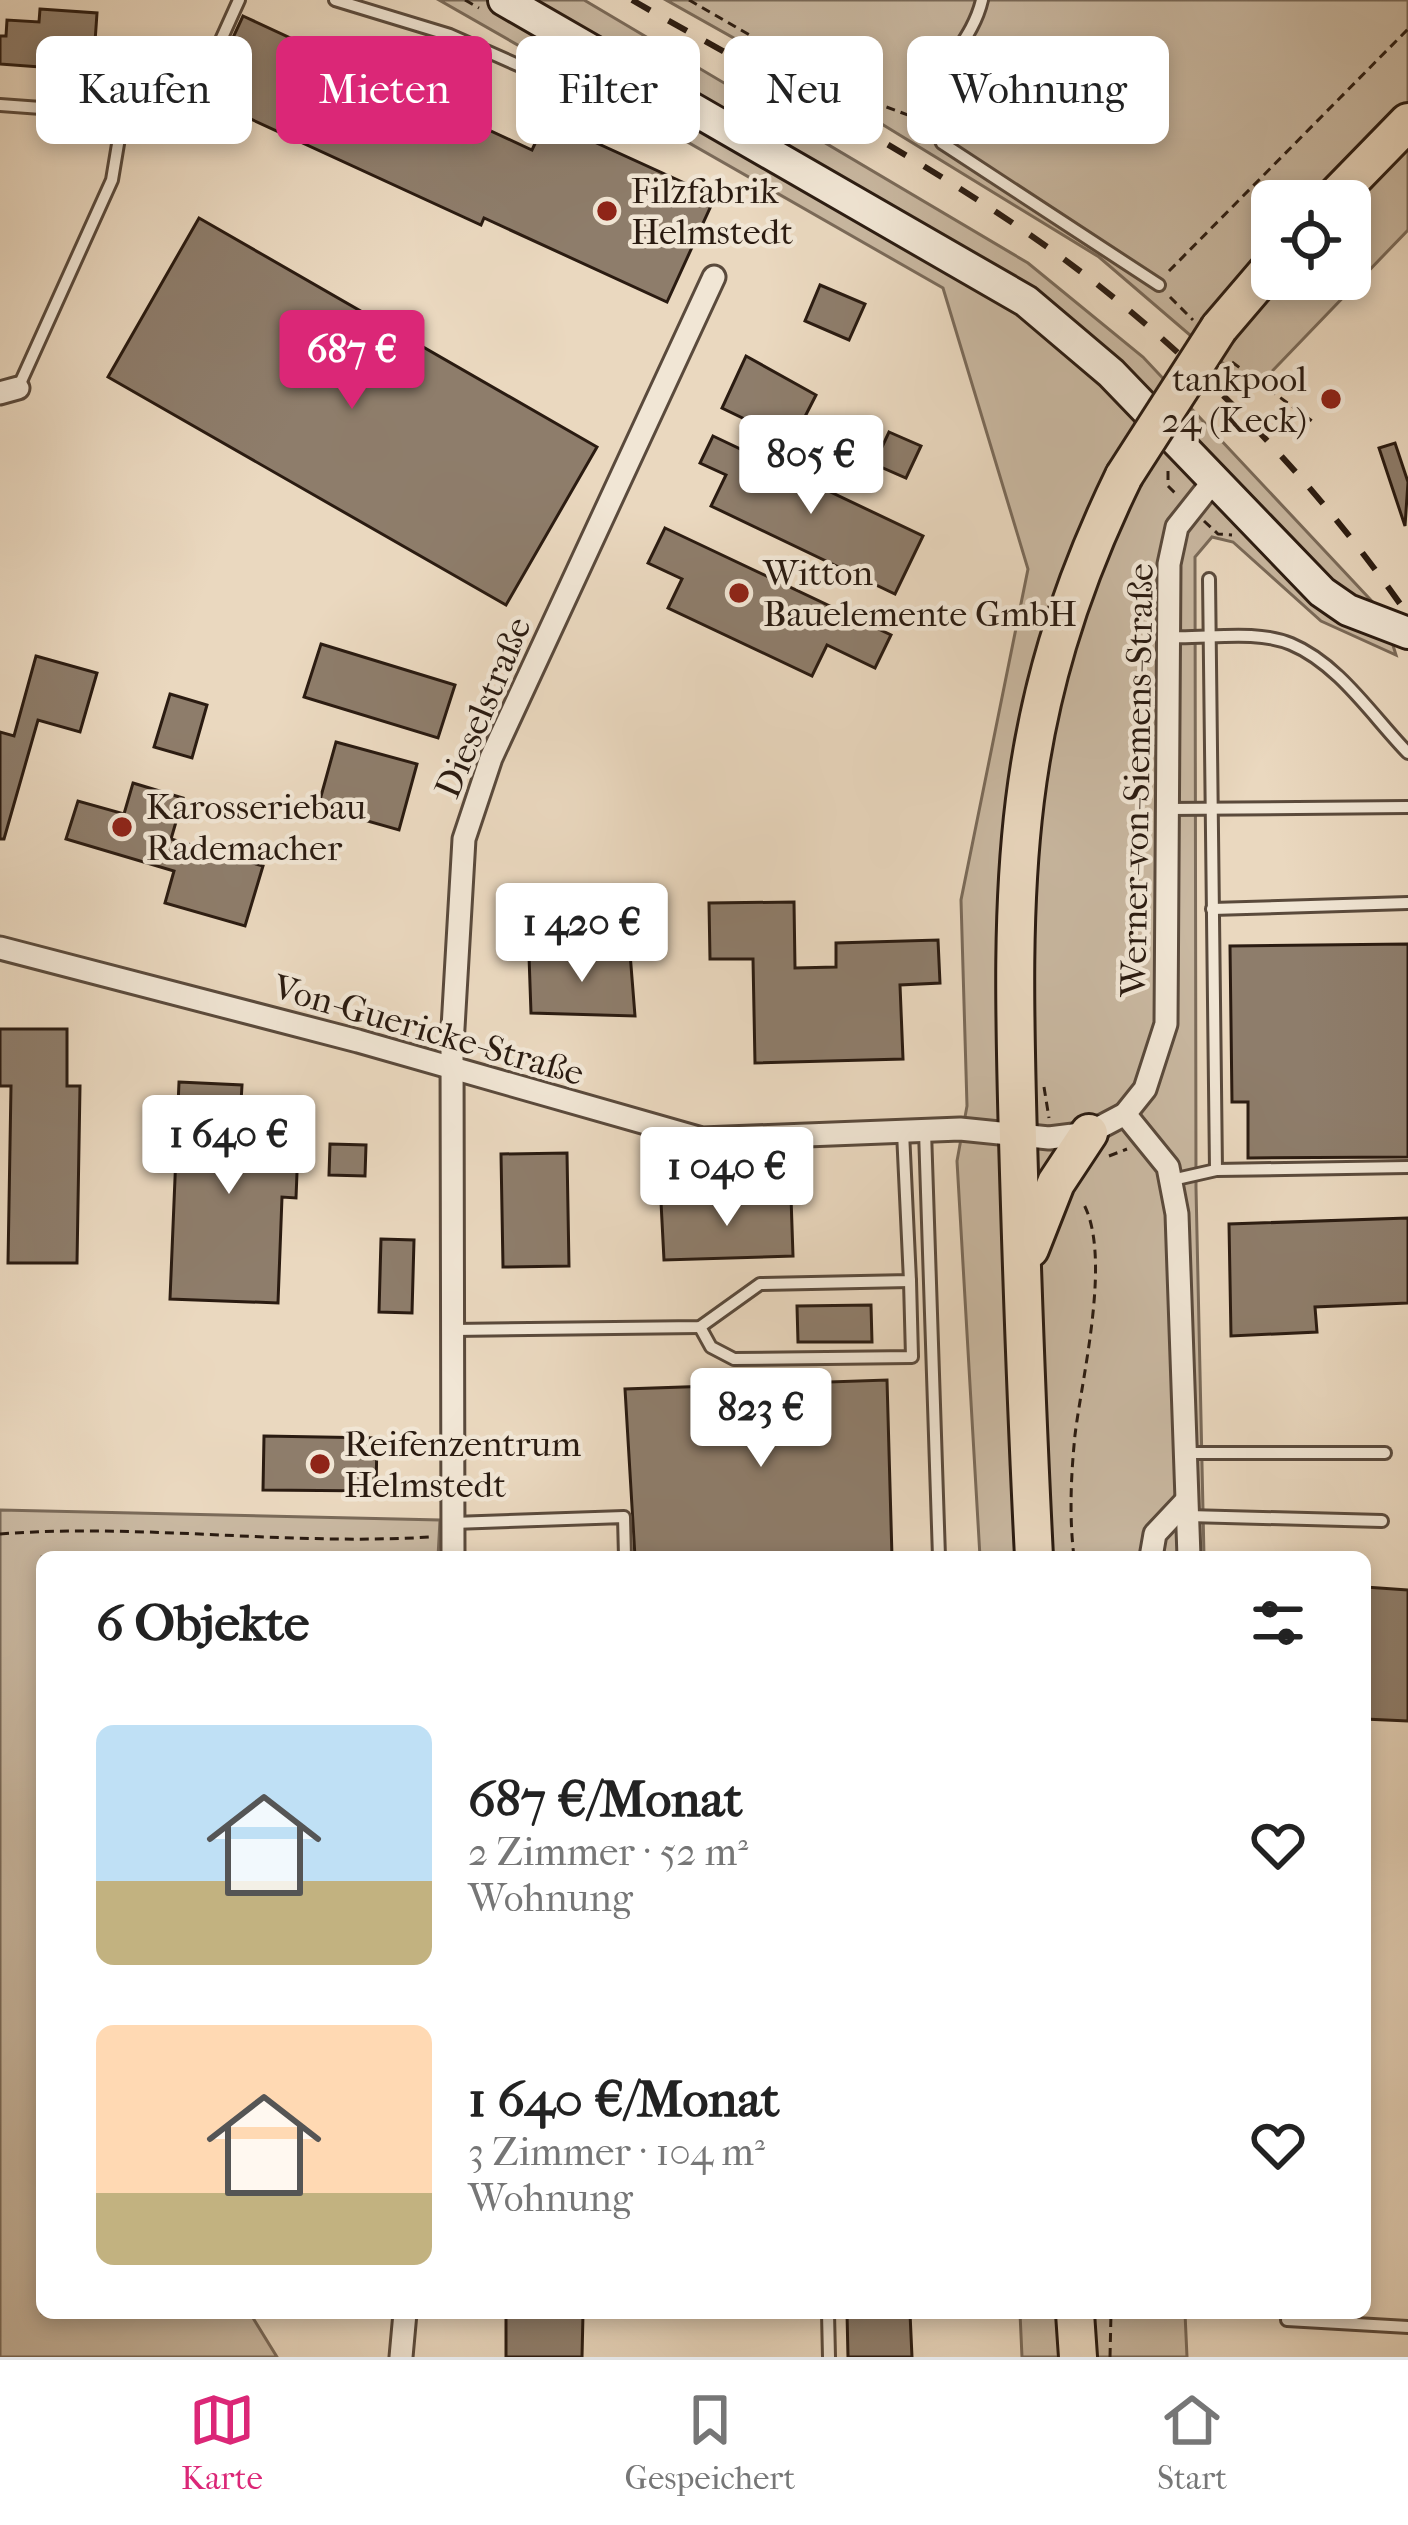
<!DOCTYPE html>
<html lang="de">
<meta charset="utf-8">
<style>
body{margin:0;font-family:"IM FELL French Canon",serif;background:#f6f6f6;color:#222;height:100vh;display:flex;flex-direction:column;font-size:45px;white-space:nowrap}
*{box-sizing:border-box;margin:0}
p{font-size:39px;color:#767676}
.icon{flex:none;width:66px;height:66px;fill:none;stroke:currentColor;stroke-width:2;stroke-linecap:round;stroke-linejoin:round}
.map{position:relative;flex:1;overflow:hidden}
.details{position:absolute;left:36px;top:1551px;width:1335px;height:768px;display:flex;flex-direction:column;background:#fff;border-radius:18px;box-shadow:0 6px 18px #0003}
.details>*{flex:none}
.top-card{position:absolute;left:36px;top:36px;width:1338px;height:108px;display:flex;gap:24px}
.tools{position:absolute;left:1251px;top:180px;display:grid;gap:24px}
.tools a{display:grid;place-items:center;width:120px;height:120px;border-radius:18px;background:#fff;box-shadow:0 6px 18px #0003;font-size:60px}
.price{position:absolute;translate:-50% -102px;padding:0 27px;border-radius:12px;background:#fff;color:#222;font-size:39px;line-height:78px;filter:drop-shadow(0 3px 6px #0008)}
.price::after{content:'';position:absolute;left:50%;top:72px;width:36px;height:27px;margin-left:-18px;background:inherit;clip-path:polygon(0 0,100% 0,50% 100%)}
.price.active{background:#db2777;color:#fff}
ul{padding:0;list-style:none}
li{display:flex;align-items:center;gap:36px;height:300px;padding:0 60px}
li span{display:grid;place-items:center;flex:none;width:336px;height:240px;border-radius:18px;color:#555}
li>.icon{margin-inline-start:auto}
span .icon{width:144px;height:144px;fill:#fffc;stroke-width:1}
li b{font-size:51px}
h2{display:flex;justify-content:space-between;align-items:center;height:144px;padding:0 60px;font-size:51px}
.chip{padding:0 42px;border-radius:18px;background:#fff;box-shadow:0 6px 18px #0003;font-size:42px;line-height:108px}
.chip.active{background:#db2777;color:#fff}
.menu{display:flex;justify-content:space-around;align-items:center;height:168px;border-top:3px solid #e0e0e0;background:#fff;font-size:33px;color:#767676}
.menu a{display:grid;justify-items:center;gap:6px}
.menu .active{color:#db2777}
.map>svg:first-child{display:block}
</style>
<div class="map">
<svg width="1408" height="2357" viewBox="0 0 1408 2357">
<rect width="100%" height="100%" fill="#ead8bf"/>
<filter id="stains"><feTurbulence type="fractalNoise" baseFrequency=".00167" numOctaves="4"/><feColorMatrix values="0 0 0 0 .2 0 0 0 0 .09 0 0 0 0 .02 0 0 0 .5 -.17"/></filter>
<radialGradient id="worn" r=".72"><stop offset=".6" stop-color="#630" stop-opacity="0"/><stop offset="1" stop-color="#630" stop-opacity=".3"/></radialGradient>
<g fill="#c9b8a1" stroke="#7a6a59" stroke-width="3" fill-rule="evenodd">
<path d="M439,0H584L1028,263L1143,357L1383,613L1396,655L1321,621L1233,542L1212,537L1195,557L1196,1188L1204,1557H980L957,1161L967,1106L961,900L1028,569L943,288Z"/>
<path d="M666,0H1408V230L1254,390L1099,257L823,88ZM1272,201H1350V279H1272Z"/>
<path d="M0,1510L440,1520L438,1557H42V2313H250L277,2357H0Z"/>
<path d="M1020,2313H1185L1187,2357H1022Z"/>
</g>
<g fill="#8e7d6b" stroke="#2a1b11" stroke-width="3">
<path d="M40,9L97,13L93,71L0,64V36H6L7,20L39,22Z"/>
<path d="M243,16L532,150L546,120L715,197L667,302L484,218L481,225L205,98Z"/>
<path d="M199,218L597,447L506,605L108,377Z"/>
<path d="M820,285L865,304L849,340L805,321Z"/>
<path d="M746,356L816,395L792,442L722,408Z"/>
<path d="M889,432L921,446L906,478L874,464Z"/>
<path d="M713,436L923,536L895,594L711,506L726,475L700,463Z"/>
<path d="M1395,443L1408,482L1405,526L1379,448Z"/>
<path d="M665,528L891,635L875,668L827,645L812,676L668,608L682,579L648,563Z"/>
<path d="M321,644L455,685L438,738L304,697Z"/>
<path d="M36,656L97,673L80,732L38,720L4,839H0V732L14,736Z"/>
<path d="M170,694L207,705L192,758L154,747Z"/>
<path d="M336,742L417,764L399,830L318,807Z"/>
<path d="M133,783L183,798L171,839L263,866L245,926L165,903L174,871L66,839L78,801L124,814Z"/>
<path d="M794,902L795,968L836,967V943L938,940L940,983L900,985L903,1059L755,1063L753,959H710L709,903Z"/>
<path d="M1408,944V1157L1248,1158V1102H1232L1230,946Z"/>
<path d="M630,953L635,1016L531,1013L529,956Z"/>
<path d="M0,1029H67V1086H80L77,1263H8L11,1086H0Z"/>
<path d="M179,1082L242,1085L240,1120L299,1122L296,1198L282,1197L278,1303L170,1299Z"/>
<path d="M330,1144L366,1145L365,1176L329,1175Z"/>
<path d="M567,1153L569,1266L503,1267L501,1154Z"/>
<path d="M791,1197L793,1256L664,1260L661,1202Z"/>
<path d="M1408,1218V1303L1315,1307L1317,1332L1231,1336L1229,1224Z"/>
<path d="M381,1239L414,1240L412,1313L379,1312Z"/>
<path d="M871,1305L872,1342H798L797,1306Z"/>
<path d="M887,1380L892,1557H635L625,1389Z"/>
<path d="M264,1436L377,1438L376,1491L263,1490Z"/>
<path d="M1365,1587L1408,1590V1721L1365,1719Z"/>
<path d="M506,2313L583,2314L582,2357H506Z"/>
<path d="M847,2313H910L912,2357H848Z"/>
</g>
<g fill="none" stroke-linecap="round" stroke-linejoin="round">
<g stroke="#5a4a3c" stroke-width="16">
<g id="lane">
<path d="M335,0L450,35L520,66L543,59L558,35"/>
<path d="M982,0C969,56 912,80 942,143L1159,285"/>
<path d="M0,105L123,114L112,180L18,388"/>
<path d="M179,133L239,0"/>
<path d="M1209,579L1216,1170"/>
<path d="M1169,637C1207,639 1255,629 1291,644C1339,664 1373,717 1408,753"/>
<path d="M1167,809L1408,807"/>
<path d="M1212,909L1408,903"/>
<path d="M925,1131L939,1557"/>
<path d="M1172,1180L1216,1170L1408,1167"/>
<path d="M700,1327L711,1347L734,1359L912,1357L910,1281"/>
<path d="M453,1330L700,1327L760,1284L910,1281L903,1132"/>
<path d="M1184,1453H1385"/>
<path d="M1188,1516L1382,1521"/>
<path d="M453,1523L624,1517L625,1557"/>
<path d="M828,2313L829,2357"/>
<path d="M1287,2320L1408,2327"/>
</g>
</g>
<g stroke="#5a4a3c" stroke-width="27">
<g id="street">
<path d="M0,393L18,388"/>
<path d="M0,948L358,1041L702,1139L960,1129L1049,1138L1089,1133L1125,1114L1145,1089L1166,1024L1169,564L1177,527L1215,479"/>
<path d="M1125,1114L1168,1167L1177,1214L1189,1557"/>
<path d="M453,1557L452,1045L464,839L491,758L714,277"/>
<path d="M1151,1557L1155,1534L1186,1501"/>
<path d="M401,2357L405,2313"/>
</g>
</g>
<g stroke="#2a1b11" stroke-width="36">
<path id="secondary" d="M504,0L1026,301L1111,373L1322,592L1348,610L1408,633"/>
</g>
<g stroke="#2a1b11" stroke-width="42">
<g id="primary">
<path d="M1331,201L1408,122"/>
<path d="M1219,328L1272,266"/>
<path d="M1030,1249L1056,1183L1089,1133"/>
<path d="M1034,1557C1027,1418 1022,1279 1018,1139C1011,883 1008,714 1124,476"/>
<path d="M1075,2313L1078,2357"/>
</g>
</g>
<g stroke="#2a1b11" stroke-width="3" stroke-dasharray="9 6" stroke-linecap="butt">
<path d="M465,0L479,8"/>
<path d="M689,0L852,94L921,120"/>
<path d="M1169,271L1408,29"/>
<path d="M1170,297L1193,320"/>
<path d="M1232,362L1312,421"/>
<path d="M1168,471V486L1176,494"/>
<path d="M1204,521L1218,534L1232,535"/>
<path d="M1044,1087L1049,1118"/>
<path d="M1109,1156L1127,1149"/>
<path d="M0,1534C143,1523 286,1546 430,1537"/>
<path d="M1074,1557C1069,1516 1071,1475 1075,1435C1082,1376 1113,1253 1082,1201"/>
<path d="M1115,1557L1130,1553"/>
<path d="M1110,2357L1111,2313"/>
</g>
<use href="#lane" stroke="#f1e6d5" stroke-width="10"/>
<use href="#street" stroke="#f1e6d5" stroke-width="21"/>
<use href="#secondary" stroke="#f1e6d5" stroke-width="30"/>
<use href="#primary" stroke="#ead8bf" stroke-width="36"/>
<path stroke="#2a1b11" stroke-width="6" stroke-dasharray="21 21" stroke-linecap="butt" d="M632,0C786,88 958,175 1098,285C1218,380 1320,489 1408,615"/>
<g stroke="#2a1b11" stroke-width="42" stroke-linecap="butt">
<path id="primary-bridge" d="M1124,476L1219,328"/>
</g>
<use href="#primary-bridge" stroke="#ead8bf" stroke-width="36"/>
</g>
<g fill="#8f2418" stroke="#f1e6d5" stroke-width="4.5">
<circle cx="607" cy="211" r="12"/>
<circle cx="1331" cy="399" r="12"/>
<circle cx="739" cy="593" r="12"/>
<circle cx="122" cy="827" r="12"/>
<circle cx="320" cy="1464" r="12"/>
</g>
<g text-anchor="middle" stroke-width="9" stroke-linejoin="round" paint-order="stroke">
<g font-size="36" fill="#2a1b11" stroke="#f1e6d5" text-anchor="start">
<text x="631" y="203">Filzfabrik<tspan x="631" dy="41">Helmstedt</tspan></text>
<text x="1307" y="391" text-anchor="end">tankpool<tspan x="1307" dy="41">24 (Keck)</tspan></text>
<text x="763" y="585">Witton<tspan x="763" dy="41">Bauelemente GmbH</tspan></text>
<text x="146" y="819">Karosseriebau<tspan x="146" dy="41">Rademacher</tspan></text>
<text x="344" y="1456">Reifenzentrum<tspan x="344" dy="41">Helmstedt</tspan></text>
</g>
<g font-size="36" fill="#2a1b11" stroke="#f1e6d5">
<text transform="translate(482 707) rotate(-67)" y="13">Dieselstraße</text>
<text transform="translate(1136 780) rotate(-89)" y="13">Werner-von-Siemens-Straße</text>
<text transform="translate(429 1029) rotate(16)" y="13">Von-Guericke-Straße</text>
</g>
</g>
<rect width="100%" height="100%" filter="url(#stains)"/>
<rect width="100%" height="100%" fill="url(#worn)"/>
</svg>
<div class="tools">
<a><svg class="icon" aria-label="locate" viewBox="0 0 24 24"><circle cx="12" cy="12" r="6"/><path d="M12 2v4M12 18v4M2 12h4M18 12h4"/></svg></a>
</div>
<b class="price active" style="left:352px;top:412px">687 €</b>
<b class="price" style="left:811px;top:517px">805 €</b>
<b class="price" style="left:582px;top:985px">1 420 €</b>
<b class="price" style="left:229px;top:1197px">1 640 €</b>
<b class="price" style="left:727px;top:1229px">1 040 €</b>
<b class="price" style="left:761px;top:1470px">823 €</b>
<div class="top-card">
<a class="chip">Kaufen</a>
<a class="chip active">Mieten</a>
<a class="chip">Filter</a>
<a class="chip">Neu</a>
<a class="chip">Wohnung</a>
</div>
<section class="details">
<h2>6 Objekte<svg class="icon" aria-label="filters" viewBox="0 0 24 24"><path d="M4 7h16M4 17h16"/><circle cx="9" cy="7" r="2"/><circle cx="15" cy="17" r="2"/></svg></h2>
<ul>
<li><span style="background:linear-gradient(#bfe0f5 65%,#c2b280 0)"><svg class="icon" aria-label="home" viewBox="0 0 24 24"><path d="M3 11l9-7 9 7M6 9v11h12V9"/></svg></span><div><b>687 €/Monat</b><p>2 Zimmer · 52 m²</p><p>Wohnung</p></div><svg class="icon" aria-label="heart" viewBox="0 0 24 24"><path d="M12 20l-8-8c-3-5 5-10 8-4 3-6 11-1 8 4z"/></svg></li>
<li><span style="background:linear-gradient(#ffd9b3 70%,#c2b280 0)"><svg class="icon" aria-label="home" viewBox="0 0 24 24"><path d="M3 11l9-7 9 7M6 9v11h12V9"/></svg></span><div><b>1 640 €/Monat</b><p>3 Zimmer · 104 m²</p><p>Wohnung</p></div><svg class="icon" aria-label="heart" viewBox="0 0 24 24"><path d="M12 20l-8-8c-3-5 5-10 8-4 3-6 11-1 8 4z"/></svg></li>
</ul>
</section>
</div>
<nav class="menu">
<a class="active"><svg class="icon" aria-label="map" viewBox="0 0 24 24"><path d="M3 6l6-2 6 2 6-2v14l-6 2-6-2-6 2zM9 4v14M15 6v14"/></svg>Karte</a>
<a><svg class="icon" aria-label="saved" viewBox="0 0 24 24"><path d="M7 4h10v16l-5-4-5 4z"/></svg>Gespeichert</a>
<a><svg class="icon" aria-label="home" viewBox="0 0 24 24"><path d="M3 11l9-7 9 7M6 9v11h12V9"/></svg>Start</a>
</nav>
